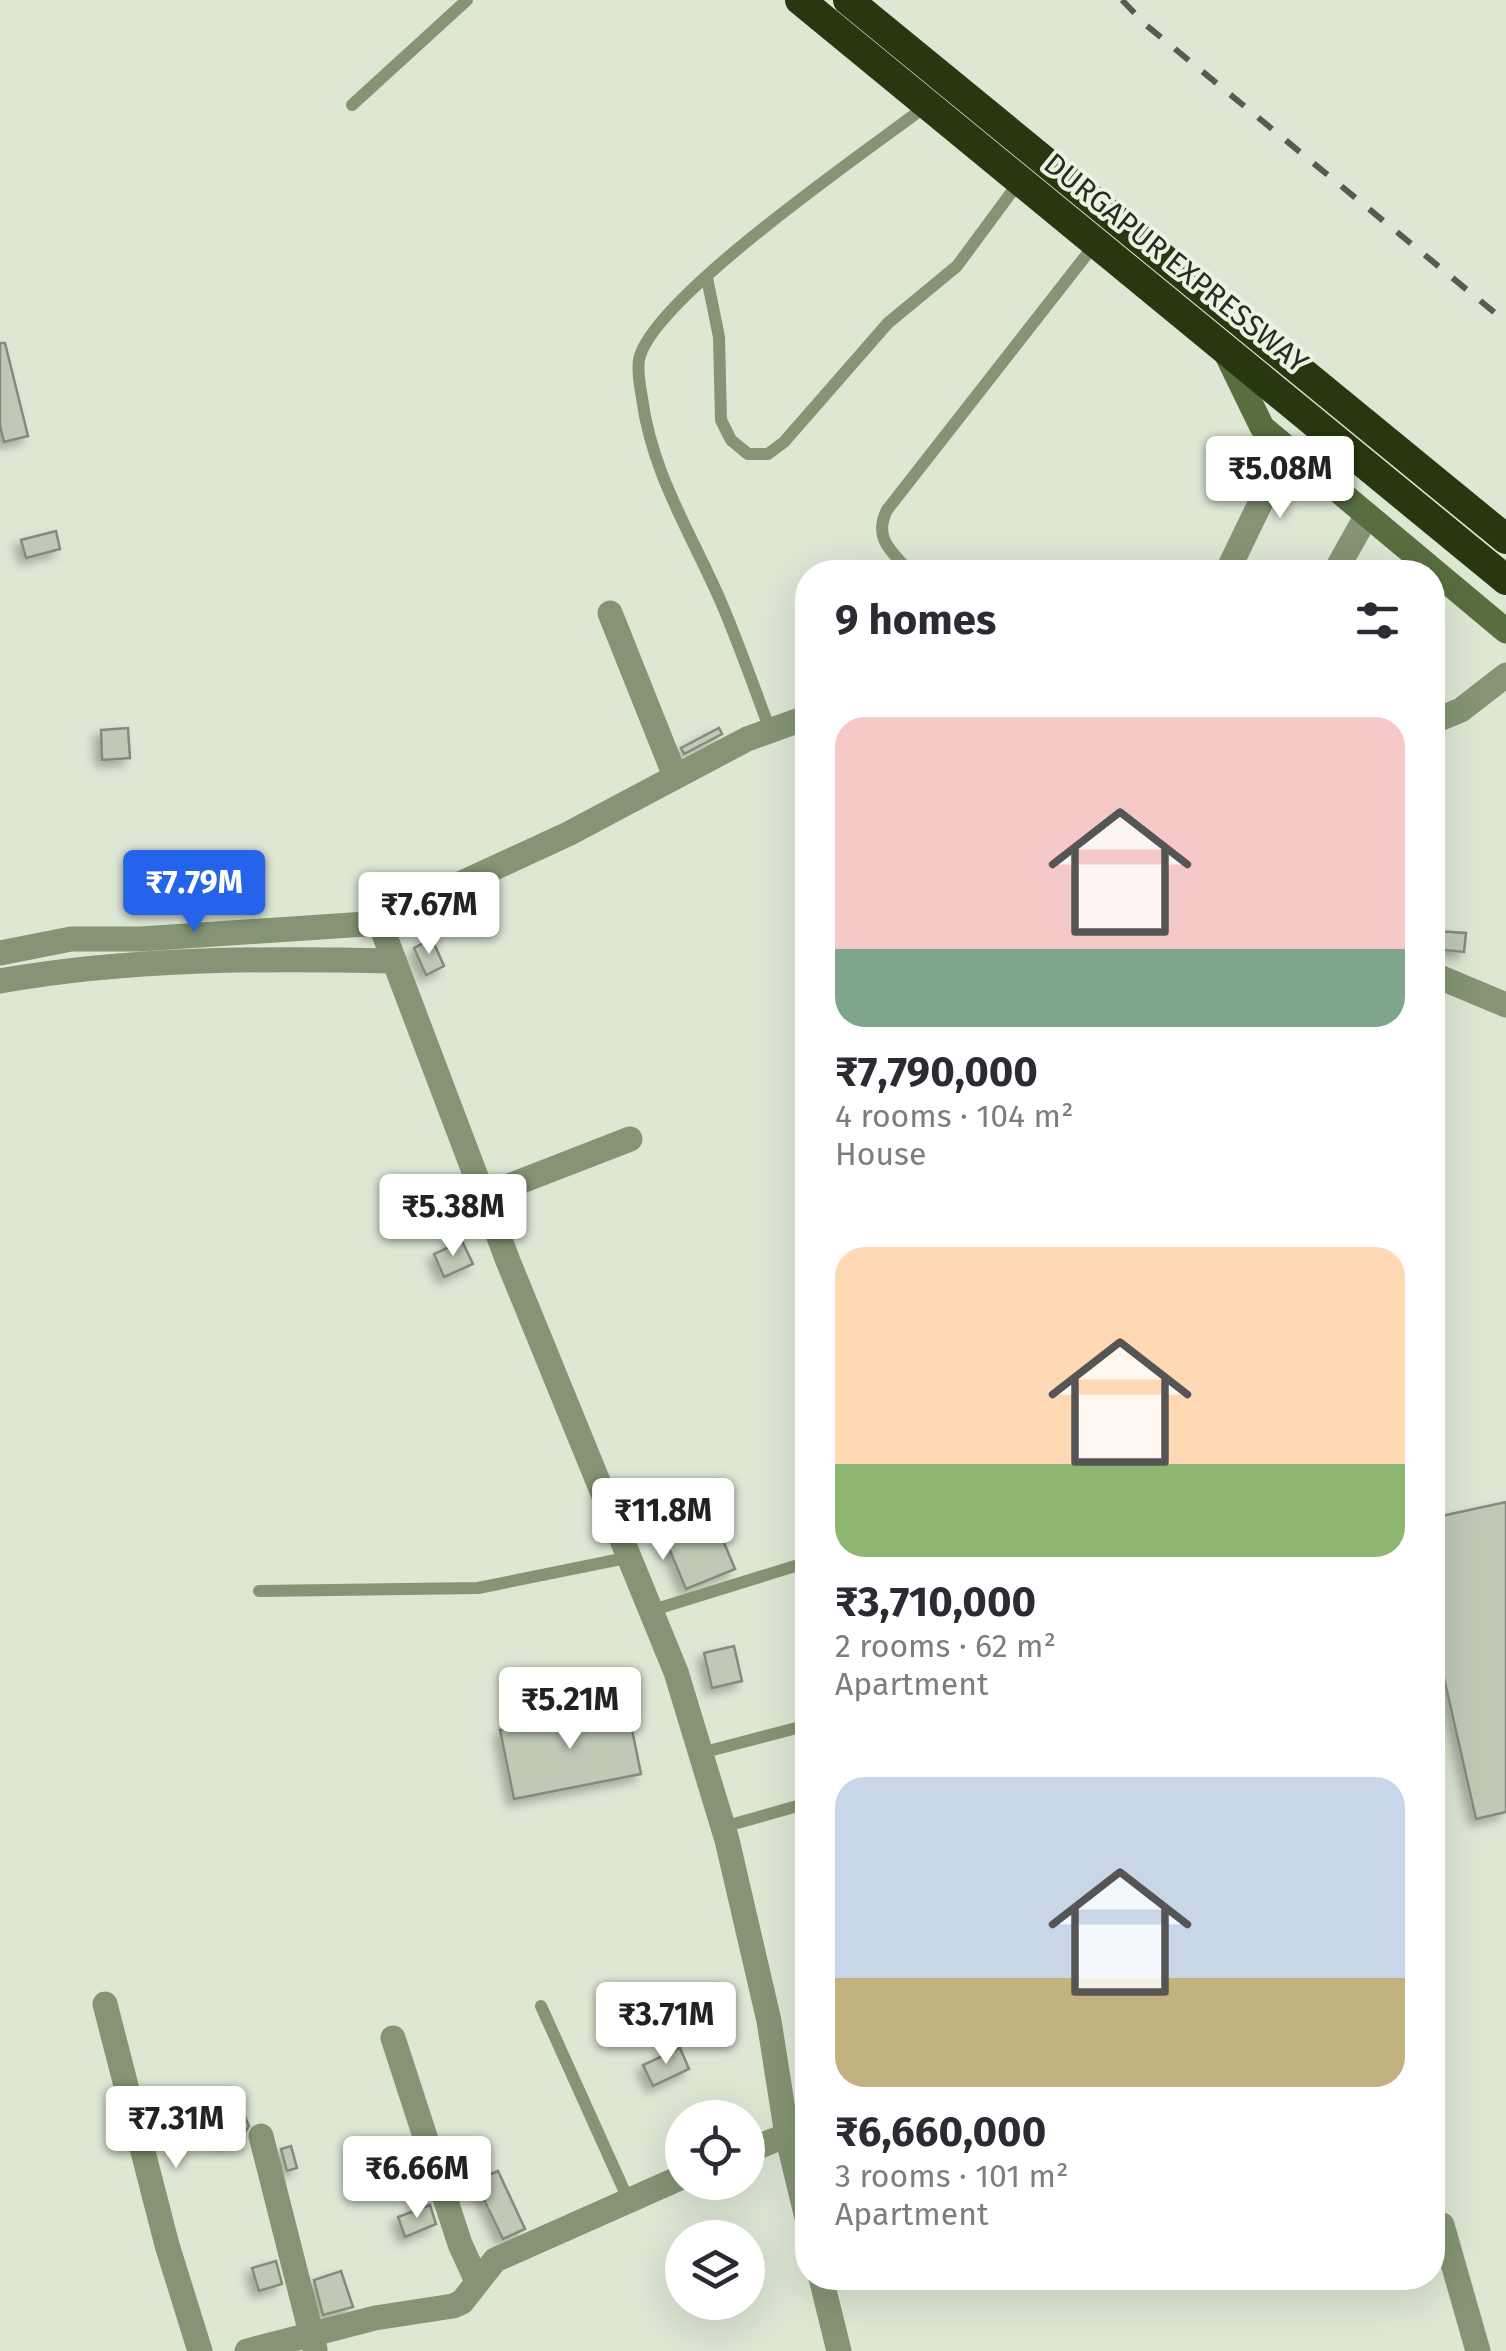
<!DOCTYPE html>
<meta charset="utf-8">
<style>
body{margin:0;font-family:"Fira Sans",sans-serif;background:#f7f7f7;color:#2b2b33;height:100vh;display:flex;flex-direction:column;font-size:38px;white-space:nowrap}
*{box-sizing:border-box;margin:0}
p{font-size:32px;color:#7c7c81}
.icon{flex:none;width:55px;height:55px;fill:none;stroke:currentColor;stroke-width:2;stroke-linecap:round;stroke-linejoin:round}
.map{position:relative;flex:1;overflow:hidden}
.side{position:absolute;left:795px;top:560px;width:650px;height:1730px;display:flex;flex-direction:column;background:#fff;border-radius:40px;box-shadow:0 10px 40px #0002}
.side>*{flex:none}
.tools{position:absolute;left:665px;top:2100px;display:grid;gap:20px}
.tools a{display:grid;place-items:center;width:100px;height:100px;border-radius:50%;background:#fff;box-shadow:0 10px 40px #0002;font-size:50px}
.price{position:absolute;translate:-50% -85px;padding:0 22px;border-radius:10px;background:#fff;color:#222;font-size:32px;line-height:65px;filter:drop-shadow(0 2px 5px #0008)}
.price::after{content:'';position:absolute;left:50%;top:60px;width:30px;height:22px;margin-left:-15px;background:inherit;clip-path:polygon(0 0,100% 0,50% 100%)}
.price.active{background:#2563eb;color:#fff}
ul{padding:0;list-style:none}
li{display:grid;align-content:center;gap:20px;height:530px;padding:0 40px}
li span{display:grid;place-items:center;height:310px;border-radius:30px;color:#555}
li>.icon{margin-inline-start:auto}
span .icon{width:180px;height:180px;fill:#fffc;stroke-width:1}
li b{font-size:42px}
h2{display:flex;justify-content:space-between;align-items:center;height:120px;padding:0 40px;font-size:42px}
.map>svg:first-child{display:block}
</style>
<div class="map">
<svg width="1506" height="2351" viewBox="0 0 1506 2351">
<defs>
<filter id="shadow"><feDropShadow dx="-6" dy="6" stdDeviation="5" flood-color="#0004"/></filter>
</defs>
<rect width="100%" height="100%" fill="#dde7d4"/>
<g fill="#bfc9b6" stroke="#838c7b" stroke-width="2.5" filter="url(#shadow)">
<path d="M0,343H5L28,436L4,442L0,426Z"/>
<path d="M56,531L60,549L26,558L21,540Z"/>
<path d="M128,728L130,758L102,760L101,730Z"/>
<path d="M719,728L722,734L684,754L681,748Z"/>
<path d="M1436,931L1466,933L1464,952L1434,949Z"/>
<path d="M432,939L444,966L426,975L414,948Z"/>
<path d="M462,1241L473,1264L444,1277L434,1254Z"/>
<path d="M707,1502L735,1569L686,1589L658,1522Z"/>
<path d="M1506,1502V1812L1476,1819L1432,1625V1518Z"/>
<path d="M734,1646L742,1681L712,1688L704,1653Z"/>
<path d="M627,1705L641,1774L514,1799L500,1730Z"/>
<path d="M680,2048L689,2069L653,2086L643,2065Z"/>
<path d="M242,2110L249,2126L245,2132L222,2142L213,2122Z"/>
<path d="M291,2146L297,2168L287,2171L281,2149Z"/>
<path d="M498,2171L525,2229L503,2239L475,2181Z"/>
<path d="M430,2205L436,2224L405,2237L398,2217Z"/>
<path d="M276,2261L282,2284L259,2291L252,2268Z"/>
<path d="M341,2271L353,2307L323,2315L314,2280Z"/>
</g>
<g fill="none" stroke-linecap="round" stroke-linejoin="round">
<g stroke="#849474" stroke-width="12">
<path d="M352,105L467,0"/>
<path d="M707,278L719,337L721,420L731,440L748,454H768L784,442L888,323L957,266L1019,182"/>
<path d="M910,572C891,551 873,538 887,510L1095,244"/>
<path d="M770,730C754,687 739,644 721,602C691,533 652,474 642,398C640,386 637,372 639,360C650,299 870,149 926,106"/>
<path d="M259,1591L478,1588L631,1557"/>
<path d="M653,1610L808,1562"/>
<path d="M701,1753L808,1725"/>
<path d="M723,1827L808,1803"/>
<path d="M541,2006L628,2199"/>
</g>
<g stroke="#849474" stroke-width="25">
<path d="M1227,572L1287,448"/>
<path d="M1335,572L1367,515"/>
<path d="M610,613L675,776"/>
<path d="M808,717L747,739L568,834L386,918L381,926L508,1261L676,1672L727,1840L769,2021L787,2135L808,2222"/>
<path d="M1432,722L1461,710L1506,675"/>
<path d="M0,953L71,939H141L381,923"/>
<path d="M1432,974L1506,1005"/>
<path d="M0,981C129,958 262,958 393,961"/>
<path d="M483,1196L630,1139"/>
<path d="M105,2004L167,2245L200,2351"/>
<path d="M393,2038L460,2244L476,2279"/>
<path d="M261,2136L315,2349"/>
<path d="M748,2151L787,2135"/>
<path d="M1442,2225L1478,2351"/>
<path d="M821,2278L839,2351"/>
<path d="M247,2351L375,2318L453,2306L462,2302L495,2260L682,2177"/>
</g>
<path stroke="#586e3f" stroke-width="25" d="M1224,349L1262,427L1506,631"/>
<g stroke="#273810" stroke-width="30">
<path d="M800,0L1506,580"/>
<path d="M848,0L1506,539"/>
</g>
<path stroke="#565c52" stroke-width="6" stroke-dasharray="18 18" stroke-linecap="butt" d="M1122,0L1146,25L1506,322"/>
</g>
<g text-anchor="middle" stroke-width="8" stroke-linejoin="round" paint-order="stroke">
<g font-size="30" fill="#282c25" stroke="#ebf4e1">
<text transform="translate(1176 263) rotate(39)" y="10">DURGAPUR EXPRESSWAY</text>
</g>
</g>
</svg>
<div class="tools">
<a><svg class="icon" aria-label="locate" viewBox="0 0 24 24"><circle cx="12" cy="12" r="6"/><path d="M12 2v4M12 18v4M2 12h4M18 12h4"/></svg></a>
<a><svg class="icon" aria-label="layers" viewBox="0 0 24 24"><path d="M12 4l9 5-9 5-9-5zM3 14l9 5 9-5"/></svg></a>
</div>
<b class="price" style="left:1280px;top:521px">₹5.08M</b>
<b class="price active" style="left:194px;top:935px">₹7.79M</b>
<b class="price" style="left:429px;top:957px">₹7.67M</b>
<b class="price" style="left:453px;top:1259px">₹5.38M</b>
<b class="price" style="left:663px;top:1563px">₹11.8M</b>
<b class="price" style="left:570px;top:1752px">₹5.21M</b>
<b class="price" style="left:666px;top:2067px">₹3.71M</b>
<b class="price" style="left:176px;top:2171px">₹7.31M</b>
<b class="price" style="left:417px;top:2221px">₹6.66M</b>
<section class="side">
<h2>9 homes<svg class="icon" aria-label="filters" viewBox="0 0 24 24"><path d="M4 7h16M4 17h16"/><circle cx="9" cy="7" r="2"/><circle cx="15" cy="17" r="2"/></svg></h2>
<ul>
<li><span style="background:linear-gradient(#f6c9c9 75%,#7fa58c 0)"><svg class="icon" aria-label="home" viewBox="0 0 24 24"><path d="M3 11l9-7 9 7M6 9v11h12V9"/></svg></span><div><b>₹7,790,000</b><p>4 rooms · 104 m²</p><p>House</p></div></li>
<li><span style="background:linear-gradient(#ffd9b3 70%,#8fb573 0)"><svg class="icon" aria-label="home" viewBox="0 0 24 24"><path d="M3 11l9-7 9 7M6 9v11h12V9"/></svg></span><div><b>₹3,710,000</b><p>2 rooms · 62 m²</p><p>Apartment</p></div></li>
<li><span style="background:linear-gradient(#c9d6e8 65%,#c2b280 0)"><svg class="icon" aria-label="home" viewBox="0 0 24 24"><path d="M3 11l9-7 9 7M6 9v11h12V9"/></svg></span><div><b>₹6,660,000</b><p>3 rooms · 101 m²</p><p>Apartment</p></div></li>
</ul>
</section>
</div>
